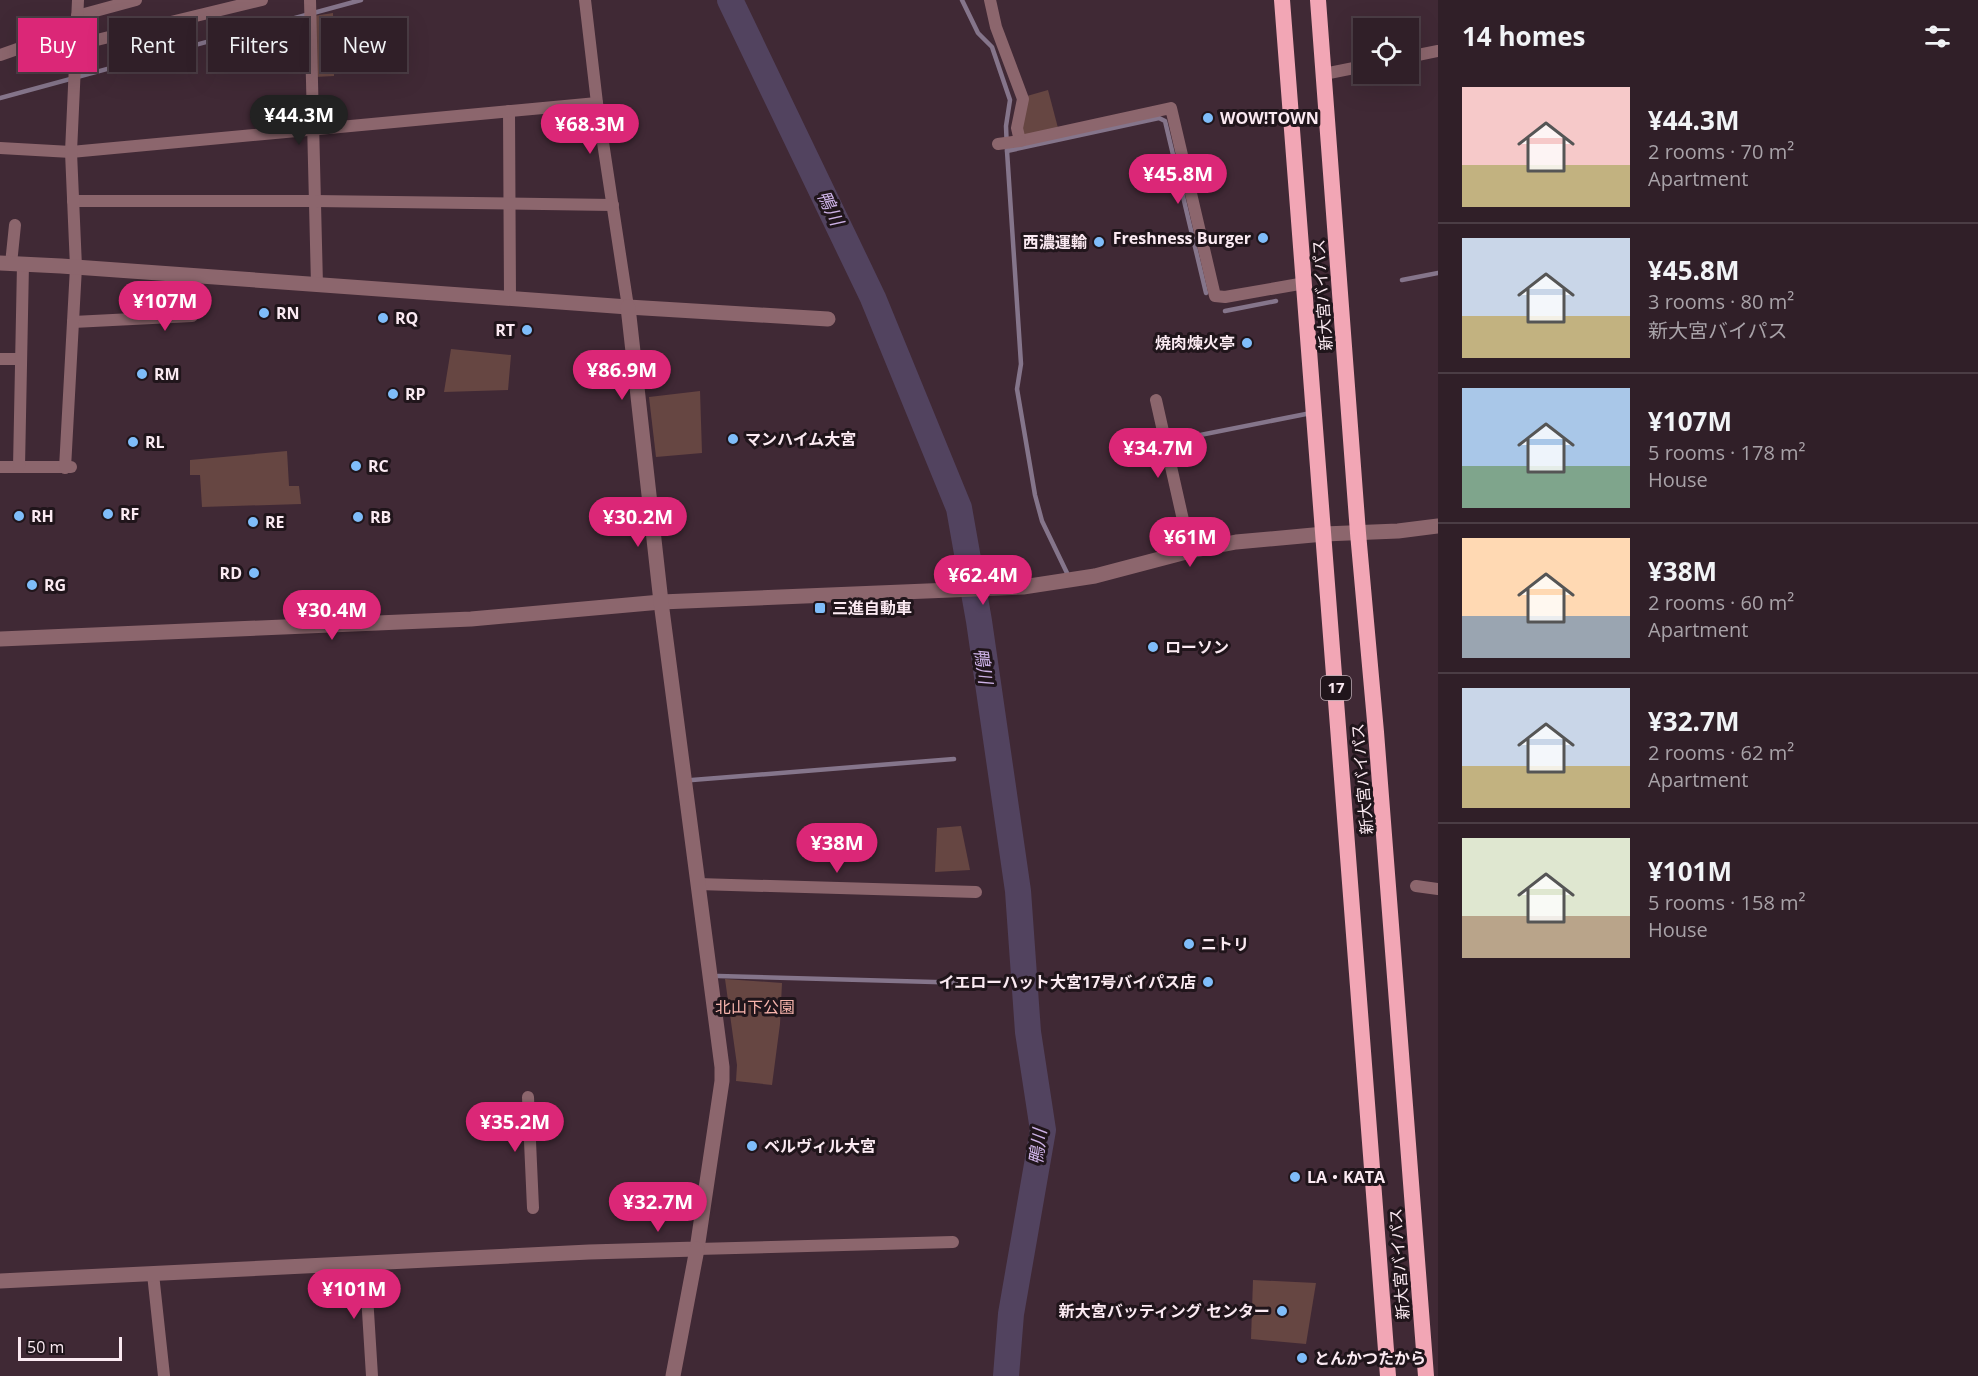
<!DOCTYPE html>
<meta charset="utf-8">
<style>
body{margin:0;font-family:"Open Sans","Noto Sans JP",sans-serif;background:#382730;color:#f1f3f6;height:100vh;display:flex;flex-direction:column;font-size:22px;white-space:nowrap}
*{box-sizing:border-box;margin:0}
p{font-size:20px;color:#a8a2a8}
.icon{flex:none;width:33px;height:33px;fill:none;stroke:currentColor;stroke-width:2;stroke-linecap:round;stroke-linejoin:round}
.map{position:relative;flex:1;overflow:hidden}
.details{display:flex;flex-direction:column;background:#301f28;width:540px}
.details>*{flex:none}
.hud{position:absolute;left:18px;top:18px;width:570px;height:54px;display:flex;gap:12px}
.fabs{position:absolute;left:1353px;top:18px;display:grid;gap:12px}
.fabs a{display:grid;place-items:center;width:66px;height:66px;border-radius:0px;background:#301f28;box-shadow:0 6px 24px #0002,0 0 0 2px #4b3d45;font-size:30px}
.scale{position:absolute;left:18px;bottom:15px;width:104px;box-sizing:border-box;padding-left:6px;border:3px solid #fbeaf2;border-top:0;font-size:16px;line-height:21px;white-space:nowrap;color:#fbeaf2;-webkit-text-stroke:4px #20151b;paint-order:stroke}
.price{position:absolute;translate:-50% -51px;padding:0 14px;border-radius:21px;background:#db2777;color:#fff;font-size:20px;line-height:39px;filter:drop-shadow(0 2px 3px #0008)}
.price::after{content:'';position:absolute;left:50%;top:36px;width:18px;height:14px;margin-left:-9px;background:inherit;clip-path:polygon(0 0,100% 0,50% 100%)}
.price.selected{background:#222;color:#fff}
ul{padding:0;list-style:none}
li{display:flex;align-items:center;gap:18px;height:150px;padding:0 24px}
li+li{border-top:2px solid #4b3d45}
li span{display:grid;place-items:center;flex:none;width:168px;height:120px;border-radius:0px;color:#555}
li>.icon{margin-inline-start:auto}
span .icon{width:72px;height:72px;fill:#fffc;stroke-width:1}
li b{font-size:26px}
h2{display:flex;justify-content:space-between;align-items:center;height:72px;padding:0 24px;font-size:26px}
.pill{padding:0 21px;border-radius:0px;background:#301f28;box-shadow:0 6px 24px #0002,0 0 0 2px #4b3d45;font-size:21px;line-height:54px}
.pill.selected{background:#db2777;color:#fff}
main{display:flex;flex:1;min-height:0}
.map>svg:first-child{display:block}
</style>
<main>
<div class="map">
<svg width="1438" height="1376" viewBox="0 0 1438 1376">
<rect width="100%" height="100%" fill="#402935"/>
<g fill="#664642">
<path d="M333,13L334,76L315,77L313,16Z"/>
<path d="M1048,90L1058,128L1022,137L1020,128L1027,96Z"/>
<path d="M451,349L511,355L508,390L444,392Z"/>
<path d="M700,391L702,453L656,457L649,397Z"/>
<path d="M287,451L289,486H299L301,504L202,507L200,475H190V460Z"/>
<path d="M961,826L970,870L935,872L937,828Z"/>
<path d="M725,979L782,983L780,1024L772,1085L736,1081L737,1065Z"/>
<path d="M1253,1280L1316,1283L1306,1344L1251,1339Z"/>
</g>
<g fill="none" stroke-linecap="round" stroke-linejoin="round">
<g stroke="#85758b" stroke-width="4.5">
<path d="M962,0L978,33L992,47L1010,100L1006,126L1007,151L1159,118L1165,121L1206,293"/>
<path d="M0,98L361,0"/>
<path d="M1007,151L1021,364L1017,389L1035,495L1042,521L1067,573"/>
<path d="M1402,280L1438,273"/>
<path d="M1225,311L1276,301"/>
<path d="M1170,441L1311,413"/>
<path d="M692,780L954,759"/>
<path d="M718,976L970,983"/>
</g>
<path stroke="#52435f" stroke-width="26" d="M730,0L873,298L959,508L979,621L1018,891L1028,1032L1043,1130L1011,1314L1006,1376"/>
<g stroke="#8c666d" stroke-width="12">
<path d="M310,0L317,285"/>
<path d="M585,0L597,103L628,307"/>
<path d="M990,0L996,27L1023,99L1017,128L1020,141L1171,108L1215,296L1225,297L1305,283"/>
<path d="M77,16L136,0"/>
<path d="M76,45L262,0"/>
<path d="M0,55L77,28"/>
<path d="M1408,57L1438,51"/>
<path d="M1324,74L1364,66"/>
<path d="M509,111L510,298"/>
<path d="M998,144L1020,141"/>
<path d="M0,148L71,152L597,103"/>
<path d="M73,201H315L613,205"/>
<path d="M11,264L15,225"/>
<path d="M73,322L192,316V275"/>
<path d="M0,359H21"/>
<path d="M1156,400L1190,551"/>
<path d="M0,467H71"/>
<path d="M19,467L23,264"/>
<path d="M65,468L76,267L71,152L78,0"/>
<path d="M698,884L976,892"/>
<path d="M1416,886L1438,889"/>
<path d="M528,1097L533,1208"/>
<path d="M697,1249L953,1242"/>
<path d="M365,1263L372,1376"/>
<path d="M153,1274L164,1376"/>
</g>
<g stroke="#8c666d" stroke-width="15">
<path d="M0,263L61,266L628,307L828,319"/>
<path d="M0,639L471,619L661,602L1023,587L1095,576L1190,551L1236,542L1324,534L1398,531L1438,526"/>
<path d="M0,1281L589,1252L697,1249L722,1081V1067L661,602L628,307"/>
<path d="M673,1376L697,1249"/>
</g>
<g stroke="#f2a6b5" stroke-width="16">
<path d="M1282,0L1388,1376"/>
<path d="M1318,0L1358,533L1376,732L1426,1376"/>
</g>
</g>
<g fill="#7fbdfa" stroke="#20151b" stroke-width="2">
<circle cx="1208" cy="118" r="6"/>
<circle cx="1263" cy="238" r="6"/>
<circle cx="1099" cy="242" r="6"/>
<circle cx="264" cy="313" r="6"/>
<circle cx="383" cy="318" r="6"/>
<circle cx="527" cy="330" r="6"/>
<circle cx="1247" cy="343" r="6"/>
<circle cx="142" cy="374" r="6"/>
<circle cx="393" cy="394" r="6"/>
<circle cx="733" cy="439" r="6"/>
<circle cx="133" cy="442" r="6"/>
<circle cx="356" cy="466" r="6"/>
<circle cx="108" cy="514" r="6"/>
<circle cx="19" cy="516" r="6"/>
<circle cx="358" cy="517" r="6"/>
<circle cx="253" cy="522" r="6"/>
<circle cx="254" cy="573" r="6"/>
<circle cx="32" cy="585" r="6"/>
<rect x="814" y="602" width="12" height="12" rx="3"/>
<circle cx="1153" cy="647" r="6"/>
<circle cx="1189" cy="944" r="6"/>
<circle cx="1208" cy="982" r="6"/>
<circle cx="752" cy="1146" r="6"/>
<circle cx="1295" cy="1177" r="6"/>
<circle cx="1282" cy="1311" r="6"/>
<circle cx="1302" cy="1358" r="6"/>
</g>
<g text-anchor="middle" stroke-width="6" stroke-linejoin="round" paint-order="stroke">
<rect fill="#20151b" stroke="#b9aab2" stroke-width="1.5" x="1321" y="676" width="30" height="24" rx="4.5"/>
<g font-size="15" font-weight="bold" fill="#fbeaf2">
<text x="1336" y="693">17</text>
</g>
<g font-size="16" font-weight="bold" fill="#fbeaf2" stroke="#20151b" text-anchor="start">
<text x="1220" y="124">WOW!TOWN</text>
<text x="1251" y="244" text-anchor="end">Freshness Burger</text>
<text x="1087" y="248" text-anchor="end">西濃運輸</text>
<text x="276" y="319">RN</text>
<text x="395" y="324">RQ</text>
<text x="515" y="336" text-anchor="end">RT</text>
<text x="1235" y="349" text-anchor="end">焼肉煉火亭</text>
<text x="154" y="380">RM</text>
<text x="405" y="400">RP</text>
<text x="745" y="445">マンハイム大宮</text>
<text x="145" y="448">RL</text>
<text x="368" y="472">RC</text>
<text x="120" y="520">RF</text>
<text x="31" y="522">RH</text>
<text x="370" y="523">RB</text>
<text x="265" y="528">RE</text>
<text x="242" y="579" text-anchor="end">RD</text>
<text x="44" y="591">RG</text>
<text x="832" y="614">三進自動車</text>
<text x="1165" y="653">ローソン</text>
<text x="1201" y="950">ニトリ</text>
<text x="1196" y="988" text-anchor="end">イエローハット大宮17号バイパス店</text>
<text x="764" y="1152">ベルヴィル大宮</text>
<text x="1307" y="1183">LA・KATA</text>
<text x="1270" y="1317" text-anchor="end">新大宮バッティング センター</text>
<text x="1314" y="1364">とんかつたから</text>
</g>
<g font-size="16" fill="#fbeaf2" stroke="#20151b">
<text transform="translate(1322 295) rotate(-94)" y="6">新大宮バイパス</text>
<text transform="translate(1362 779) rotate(-95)" y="6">新大宮バイパス</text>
<text transform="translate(1399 1264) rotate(-94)" y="6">新大宮バイパス</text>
</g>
<g font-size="16" fill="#f7b4ac" stroke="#20151b">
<text x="755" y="1013">北山下公園</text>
</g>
<g font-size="18" font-style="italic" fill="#cdb2e7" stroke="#20151b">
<text transform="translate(830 208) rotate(64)" y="6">鴨川</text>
<text transform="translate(983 666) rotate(81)" y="6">鴨川</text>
<text transform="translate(1038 1147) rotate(-83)" y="6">鴨川</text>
</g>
</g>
</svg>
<div class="fabs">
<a><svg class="icon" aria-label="locate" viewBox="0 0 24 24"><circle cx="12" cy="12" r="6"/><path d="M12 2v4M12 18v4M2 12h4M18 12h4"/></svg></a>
</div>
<div class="scale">50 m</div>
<b class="price selected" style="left:299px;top:146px">¥44.3M</b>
<b class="price" style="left:590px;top:155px">¥68.3M</b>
<b class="price" style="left:1178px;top:205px">¥45.8M</b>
<b class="price" style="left:165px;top:332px">¥107M</b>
<b class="price" style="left:622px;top:401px">¥86.9M</b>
<b class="price" style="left:1158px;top:479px">¥34.7M</b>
<b class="price" style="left:638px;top:548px">¥30.2M</b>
<b class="price" style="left:1190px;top:568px">¥61M</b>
<b class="price" style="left:983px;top:606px">¥62.4M</b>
<b class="price" style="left:332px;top:641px">¥30.4M</b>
<b class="price" style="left:837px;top:874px">¥38M</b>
<b class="price" style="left:515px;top:1153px">¥35.2M</b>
<b class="price" style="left:658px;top:1233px">¥32.7M</b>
<b class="price" style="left:354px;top:1320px">¥101M</b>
<div class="hud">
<a class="pill selected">Buy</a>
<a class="pill">Rent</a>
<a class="pill">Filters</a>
<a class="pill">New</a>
</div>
</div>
<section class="details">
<h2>14 homes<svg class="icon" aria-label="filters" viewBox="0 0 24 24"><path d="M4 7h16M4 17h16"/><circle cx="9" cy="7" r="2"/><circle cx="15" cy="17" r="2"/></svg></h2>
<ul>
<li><span style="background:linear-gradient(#f6c9c9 65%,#c2b280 0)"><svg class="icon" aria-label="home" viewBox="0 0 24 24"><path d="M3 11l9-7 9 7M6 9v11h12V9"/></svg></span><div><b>¥44.3M</b><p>2 rooms · 70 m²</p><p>Apartment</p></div></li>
<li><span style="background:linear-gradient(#c9d6e8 65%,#c2b280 0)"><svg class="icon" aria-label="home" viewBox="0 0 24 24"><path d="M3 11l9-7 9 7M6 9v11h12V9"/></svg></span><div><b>¥45.8M</b><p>3 rooms · 80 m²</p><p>新大宮バイパス</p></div></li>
<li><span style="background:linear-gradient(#a9c7e8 65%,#7fa58c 0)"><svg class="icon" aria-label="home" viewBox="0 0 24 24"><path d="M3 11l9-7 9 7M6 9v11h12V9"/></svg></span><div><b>¥107M</b><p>5 rooms · 178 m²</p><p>House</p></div></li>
<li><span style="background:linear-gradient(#ffd9b3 65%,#9aa5b1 0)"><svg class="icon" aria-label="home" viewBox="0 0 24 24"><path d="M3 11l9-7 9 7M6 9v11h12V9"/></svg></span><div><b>¥38M</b><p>2 rooms · 60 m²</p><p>Apartment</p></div></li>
<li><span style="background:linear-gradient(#c9d6e8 65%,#c2b280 0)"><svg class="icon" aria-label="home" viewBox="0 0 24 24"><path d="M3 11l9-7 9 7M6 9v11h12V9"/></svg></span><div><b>¥32.7M</b><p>2 rooms · 62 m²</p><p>Apartment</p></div></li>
<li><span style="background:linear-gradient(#dfe7d0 65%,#b9a48a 0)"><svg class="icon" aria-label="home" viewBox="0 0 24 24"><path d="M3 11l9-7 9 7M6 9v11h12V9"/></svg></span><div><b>¥101M</b><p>5 rooms · 158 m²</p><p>House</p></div></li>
</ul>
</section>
</main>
